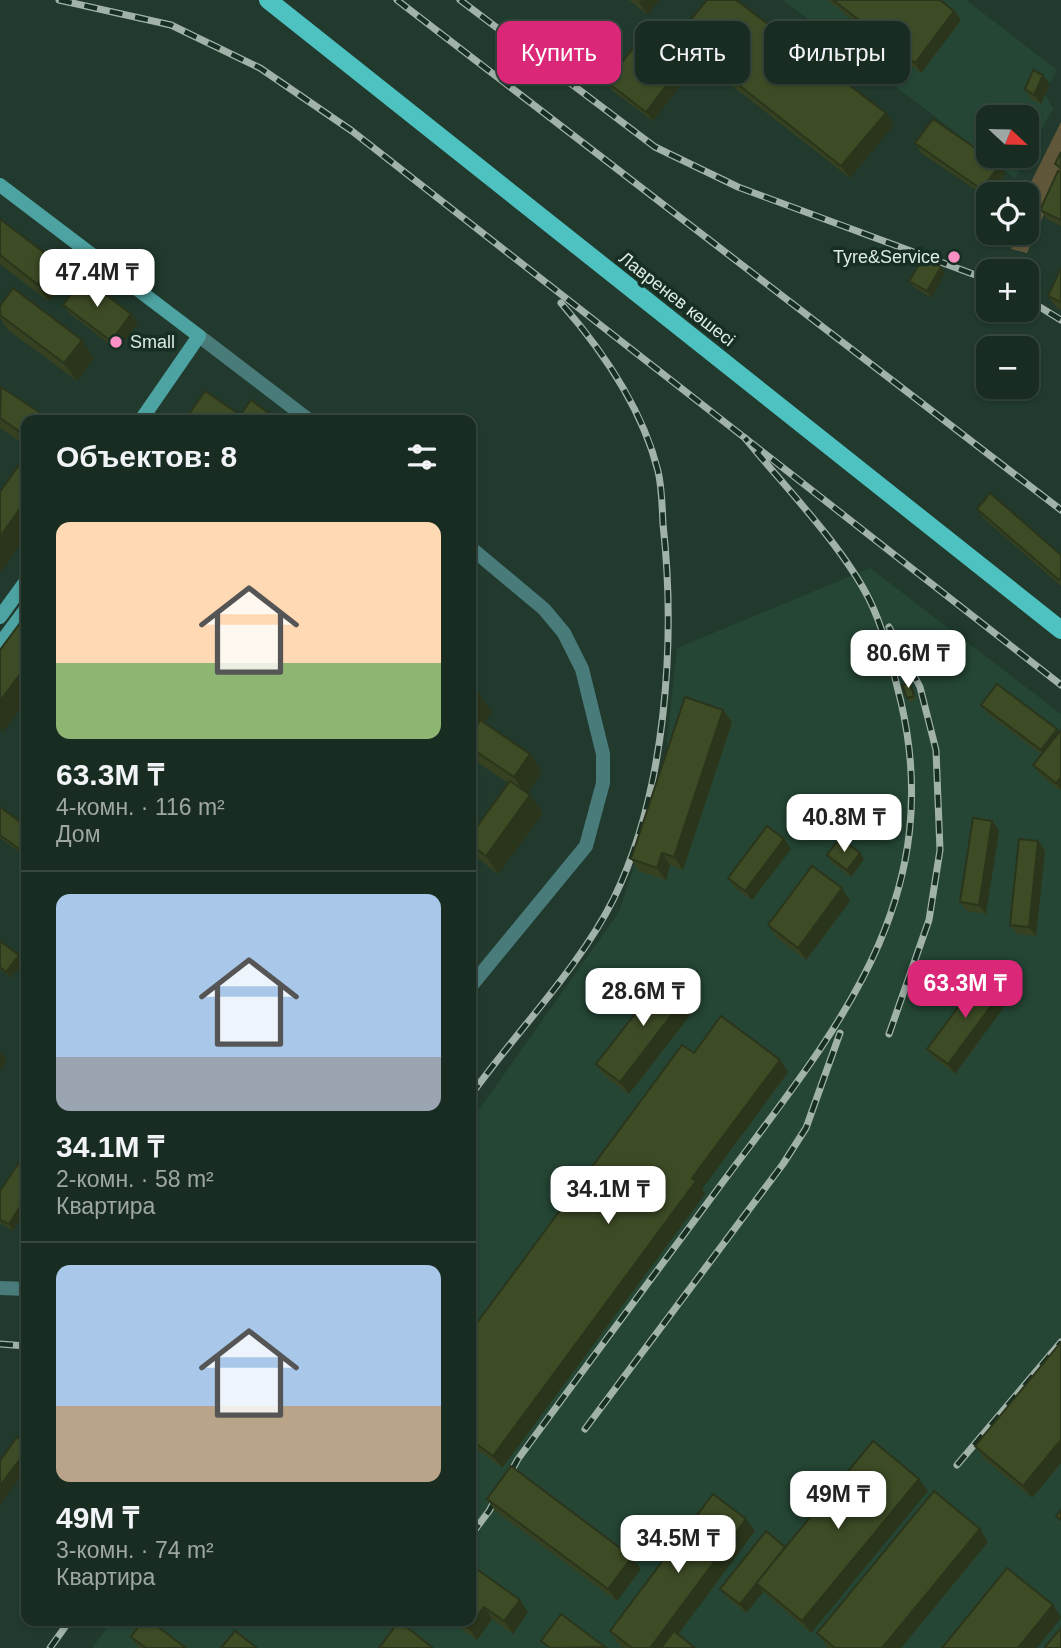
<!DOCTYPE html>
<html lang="ru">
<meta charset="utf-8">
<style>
body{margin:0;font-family:Arial,sans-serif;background:#22342a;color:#f1f3f6;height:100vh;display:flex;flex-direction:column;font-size:26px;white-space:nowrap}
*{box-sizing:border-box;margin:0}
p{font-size:23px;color:#9fa7a5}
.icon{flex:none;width:38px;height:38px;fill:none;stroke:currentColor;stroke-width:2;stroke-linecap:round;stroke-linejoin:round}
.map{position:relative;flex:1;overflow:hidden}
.panel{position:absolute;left:21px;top:415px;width:455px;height:1211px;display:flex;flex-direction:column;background:#192c22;border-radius:14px;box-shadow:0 2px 5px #0004,0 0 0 2px #374840}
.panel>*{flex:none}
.hud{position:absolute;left:497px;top:21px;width:458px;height:63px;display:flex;gap:14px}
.needle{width:46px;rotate:112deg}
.buttons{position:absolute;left:976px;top:105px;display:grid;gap:14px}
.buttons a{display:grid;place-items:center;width:63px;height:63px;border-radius:14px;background:#192c22;box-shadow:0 2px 5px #0004,0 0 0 2px #374840;font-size:35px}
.price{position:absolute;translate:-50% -60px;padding:0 16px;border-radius:14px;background:#fff;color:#222;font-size:23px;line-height:46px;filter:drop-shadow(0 2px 4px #0008)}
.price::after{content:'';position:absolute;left:50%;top:42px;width:21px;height:16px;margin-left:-10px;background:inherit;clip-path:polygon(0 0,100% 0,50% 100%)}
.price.current{background:#db2777;color:#fff}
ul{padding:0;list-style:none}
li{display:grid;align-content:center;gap:14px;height:371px;padding:0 35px}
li+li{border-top:2px solid #374840}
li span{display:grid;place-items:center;height:217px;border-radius:14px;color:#555}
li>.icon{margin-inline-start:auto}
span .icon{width:126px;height:126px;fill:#fffc;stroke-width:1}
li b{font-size:30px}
h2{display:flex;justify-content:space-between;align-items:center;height:84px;padding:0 35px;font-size:30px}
.pill{padding:0 24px;border-radius:14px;background:#192c22;box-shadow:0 2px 5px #0004,0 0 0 2px #374840;font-size:24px;line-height:63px}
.pill.current{background:#db2777;color:#fff}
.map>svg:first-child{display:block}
</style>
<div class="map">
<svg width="1061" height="1648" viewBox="0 0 1061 1648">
<rect width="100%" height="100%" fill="#213a2d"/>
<g fill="#254635">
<path d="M783,0H966L1057,70L1045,94L1053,109L1027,155V117H989V156H1027L1015,178Z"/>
<path d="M870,568L1061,714V1648H92L112,1621L471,1620V1121L619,912L663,780L677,648Z"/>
</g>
<path fill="#60573a" d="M1061,122V175L1027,253L1011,249L1016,233H1027L1025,194Z"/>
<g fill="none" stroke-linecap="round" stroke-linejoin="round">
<g stroke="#487b7a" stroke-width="14">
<path d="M199,336L309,420"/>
<path d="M471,548L544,609L564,633L582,669L603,754V783L586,846L471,986"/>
<path d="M0,1288L26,1289"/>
</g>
<g stroke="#4da3a2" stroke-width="14">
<path d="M0,185L199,336L141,420"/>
<path d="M0,617L26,581"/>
<path d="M0,644L26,609"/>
</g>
<path stroke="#4dc2c1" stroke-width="18" d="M268,0L1061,630"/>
<g stroke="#a1b3a9" stroke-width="7">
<g id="rail">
<path d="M59,0L171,25L260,68L352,131L1061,685"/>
<path d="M397,0L1061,510"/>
<path d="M460,0L655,147L738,187L989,280"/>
<path d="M1027,299L1061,320"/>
<path d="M889,1034L929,920L940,850L936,750L920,687L889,627"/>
<path d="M471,1095C516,1032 580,967 614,898C666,791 676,641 663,524C662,506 662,488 658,471C642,408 603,351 561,303"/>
<path d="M0,1344L26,1346"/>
<path d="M585,1429L783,1164L806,1128L840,1033"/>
<path d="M957,1465L1061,1342"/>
<path d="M471,1535L489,1511L518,1459C584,1369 650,1280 717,1190C830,1037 948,907 901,702C892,667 885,631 869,599C842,545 784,486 745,438"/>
<path d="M50,1648L70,1620"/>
<path d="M385,1648L406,1620"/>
</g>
</g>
<use href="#rail" stroke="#172f23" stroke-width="4.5" stroke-dasharray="13" stroke-linecap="butt"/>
</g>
<g fill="#354121">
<path d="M629,0H659L648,15Z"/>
<path d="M827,0H940L954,11L961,20L921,73Z"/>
<path d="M677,36L894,125L850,178L685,49Z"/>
<path d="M673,77L680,86L653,121L613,91L607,82Z"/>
<path d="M1050,84L1041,104L1031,99L1025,89Z"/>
<path d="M915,143L1006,174L991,194H989L988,198L921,153Z"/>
<path d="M1055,164L1061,167V226L1047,219L1040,210L1061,172Z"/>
<path d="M0,219L67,278L49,302L0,264Z"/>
<path d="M941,267L945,273L931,298L914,287L909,281Z"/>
<path d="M1061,268V310L1057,308L1048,296Z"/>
<path d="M63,305L131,314L138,323L117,350L70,314Z"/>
<path d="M0,306L82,340L94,358L77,381L8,330L0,318Z"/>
<path d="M0,388L26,420V446L0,428Z"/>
<path d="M977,509L1061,555V586L983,518Z"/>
<path d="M912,686L916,699L909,702L907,698Z"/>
<path d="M471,688L492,712L484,723L542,772L527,793L543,813L498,874L479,859L471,848V835L508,783L477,762L471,752V735L474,729L471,727Z"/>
<path d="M981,705L1059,732L1061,730V791L1040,775L1033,765L1042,755L988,714Z"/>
<path d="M723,710L732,722L683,870L670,865L666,880L639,871L631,859Z"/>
<path d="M0,807L26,826V857L0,838Z"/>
<path d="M999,830L986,914L967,911L960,902Z"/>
<path d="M1038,841L1045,851L1036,936L1017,934L1010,925Z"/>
<path d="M791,849L752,900L734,887L728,878Z"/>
<path d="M860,853L864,859L851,877L831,862L827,855Z"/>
<path d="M842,888L850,901L806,960L777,938L768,925Z"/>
<path d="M0,941L23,962L11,978L0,970Z"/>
<path d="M1009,1000L955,1074L934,1058L927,1049Z"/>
<path d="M698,1005L629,1094L605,1076L596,1064Z"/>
<path d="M694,1053L788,1072L702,1189L705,1194L502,1468L471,1445V1331Z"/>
<path d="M0,1191L13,1231L0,1223Z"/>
<path d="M1061,1342V1463L1032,1498L984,1459L975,1446Z"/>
<path d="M928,1491L811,1633L763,1592L746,1613L727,1598L720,1589L785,1547Z"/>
<path d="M487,1499L632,1557L641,1569L617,1601L495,1511Z"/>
<path d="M755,1531L678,1634L695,1648H624L618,1644L610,1631Z"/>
<path d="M988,1542L901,1648H828L817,1633Z"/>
<path d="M471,1565L528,1612L513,1634L492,1619L477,1640L450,1620H471Z"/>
<path d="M131,1637L186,1648H139Z"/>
</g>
<g fill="#2b351b">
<path d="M641,0H659L648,15L639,2Z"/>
<path d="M954,11L961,20L921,73L915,63Z"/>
<path d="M1043,75L1050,84L1041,104L1034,95Z"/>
<path d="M673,77L680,86L653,121L646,112Z"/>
<path d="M886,113L894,125L850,178L841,166Z"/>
<path d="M1000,165L1006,174L991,194H989L988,198L981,189Z"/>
<path d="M54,260L67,278L49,302L37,284Z"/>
<path d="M941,267L945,273L931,298L927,291Z"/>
<path d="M131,314L138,323L117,350L111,341Z"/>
<path d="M82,340L94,358L77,381L64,363Z"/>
<path d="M26,500V536L0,573V537Z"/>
<path d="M26,666V701L3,732L0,728V701Z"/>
<path d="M479,694L492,712L478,732L471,721V707Z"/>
<path d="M723,710L732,722L683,870L674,857Z"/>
<path d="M1057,729L1061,735L1048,759L1041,750Z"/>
<path d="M530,754L542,772L526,795L514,777Z"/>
<path d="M1061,777V790L1056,783Z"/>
<path d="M530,795L543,813L498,874L486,856Z"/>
<path d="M992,821L999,830L986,914L979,905Z"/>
<path d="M784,839L791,849L752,900L745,891Z"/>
<path d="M1038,841L1045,851L1036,936L1029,927Z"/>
<path d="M662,853L670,865L666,880L657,868Z"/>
<path d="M860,853L864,859L851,877L847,870Z"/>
<path d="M842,888L850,901L806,960L798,948Z"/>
<path d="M19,955L23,962L11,978L6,972Z"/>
<path d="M1002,991L1009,1000L955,1074L948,1064Z"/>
<path d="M689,992L698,1005L629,1094L620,1082Z"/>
<path d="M0,1051L7,1061L0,1071Z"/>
<path d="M780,1060L788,1072L702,1189L705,1194L502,1468L493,1456L692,1178Z"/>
<path d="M26,1197V1210L13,1231L9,1224Z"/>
<path d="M1061,1440V1463L1032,1498L1023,1486Z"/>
<path d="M26,1451V1469L0,1505V1486Z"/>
<path d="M919,1479L928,1491L811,1633L802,1621Z"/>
<path d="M746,1519L755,1531L668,1648H650Z"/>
<path d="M980,1529L988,1542L901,1648H882Z"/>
<path d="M632,1557L641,1569L617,1601L608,1589Z"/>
<path d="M756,1583L763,1592L746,1613L740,1604Z"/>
<path d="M520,1600L528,1612L513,1634L504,1621Z"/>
<path d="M1053,1605L1061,1617V1618L1037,1648H1018Z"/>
<path d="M484,1607L492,1619L477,1640L468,1628Z"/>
</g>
<g fill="#3e4c26" stroke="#2b351b" stroke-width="2">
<path d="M707,0H736L886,113L841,166L677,36Z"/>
<path d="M833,0H940L954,11L915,63Z"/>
<path d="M634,47L673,77L646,112L607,82Z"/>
<path d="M1033,70L1043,75L1034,95L1025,89Z"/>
<path d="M933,119L1000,165L981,189L915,143Z"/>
<path d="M1061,152V167L1055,164Z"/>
<path d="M1058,171L1061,172V220L1040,210Z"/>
<path d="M0,219L54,260L37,284L0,255Z"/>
<path d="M924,257L941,267L927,291L909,281Z"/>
<path d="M1061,268V302L1048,296Z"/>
<path d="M84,278L131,314L111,341L63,305Z"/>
<path d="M13,288L82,340L64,363L0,315V306Z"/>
<path d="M1,387L51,420H26V436L0,418Z"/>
<path d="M205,391L240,415L237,420H185Z"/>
<path d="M251,400L278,420H237Z"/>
<path d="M153,416L159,420H150Z"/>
<path d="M26,455V500L0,537V492Z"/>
<path d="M990,493L1061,555V578L1059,580L977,509Z"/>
<path d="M26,615V666L0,701V650Z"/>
<path d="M910,683L914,696L907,698L902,685Z"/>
<path d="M997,684L1057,729L1041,750L981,705Z"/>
<path d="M471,688L479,694L471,707Z"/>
<path d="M685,697L723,710L674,857L662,853L657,868L631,859Z"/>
<path d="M480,720L530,754L514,777L471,748V735Z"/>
<path d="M1061,730V777L1056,783L1033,765Z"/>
<path d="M510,781L530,795L486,856L471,845V835Z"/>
<path d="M0,807L26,826V854L0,835Z"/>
<path d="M973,818L992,821L979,905L960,902Z"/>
<path d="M767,826L784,839L745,891L728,878Z"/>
<path d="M840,838L860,853L847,870L827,855Z"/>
<path d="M1019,839L1038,841L1029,927L1010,925Z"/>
<path d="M812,866L842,888L798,948L768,925Z"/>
<path d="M0,941L19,955L6,972L0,967Z"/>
<path d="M666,974L689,992L620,1082L596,1064Z"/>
<path d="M982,975L1002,991L948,1064L927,1049Z"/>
<path d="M721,1016L780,1060L692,1178L696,1181L493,1456L471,1440V1331L682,1045L694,1053Z"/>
<path d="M26,1152V1197L9,1224L0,1220V1191Z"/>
<path d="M1061,1342V1440L1023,1486L975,1446Z"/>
<path d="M17,1437L26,1444V1451L0,1486V1461Z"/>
<path d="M873,1441L919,1479L802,1621L756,1583Z"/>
<path d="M511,1466L632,1557L608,1589L487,1499Z"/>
<path d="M934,1491L980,1529L882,1648H835L817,1633Z"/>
<path d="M713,1494L746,1519L650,1648H632L610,1631Z"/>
<path d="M1061,1510V1520L1056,1516Z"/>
<path d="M766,1531L785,1547L740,1604L720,1589Z"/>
<path d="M471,1565L520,1600L504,1621L484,1607L468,1628L458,1620H471Z"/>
<path d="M1007,1568L1053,1605L1018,1648H942Z"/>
<path d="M561,1614L605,1647L551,1648L541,1641Z"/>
<path d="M143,1620H149L186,1648H146L131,1637Z"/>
<path d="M399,1621L433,1648H379Z"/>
<path d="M1061,1628V1648H1046L1045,1647Z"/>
<path d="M235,1631L257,1648H221Z"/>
<path d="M674,1631L695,1648H661Z"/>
</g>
<g fill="#fc8fc3" stroke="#172f23" stroke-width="2.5">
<circle cx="954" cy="257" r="7"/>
<circle cx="116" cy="342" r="7"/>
</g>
<g text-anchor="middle" stroke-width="7" stroke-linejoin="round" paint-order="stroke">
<g font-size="18" fill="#deece4" stroke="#172f23" text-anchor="end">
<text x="940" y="263">Tyre&amp;Service</text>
<text x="130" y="348" text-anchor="start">Small</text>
</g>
<g font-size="18" fill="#deece4" stroke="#172f23">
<text transform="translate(677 299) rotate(38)" y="6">Лавренев көшесі</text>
</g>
</g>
</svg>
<div class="buttons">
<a><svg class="needle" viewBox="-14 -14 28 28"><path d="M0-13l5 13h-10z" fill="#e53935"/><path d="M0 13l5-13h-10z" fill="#9fa7a5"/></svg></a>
<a><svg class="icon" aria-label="locate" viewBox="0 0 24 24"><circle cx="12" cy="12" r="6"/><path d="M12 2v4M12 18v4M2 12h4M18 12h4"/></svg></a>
<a>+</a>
<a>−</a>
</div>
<b class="price" style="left:97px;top:309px">47.4M ₸</b>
<b class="price" style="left:908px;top:690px">80.6M ₸</b>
<b class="price" style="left:844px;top:854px">40.8M ₸</b>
<b class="price current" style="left:965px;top:1020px">63.3M ₸</b>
<b class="price" style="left:643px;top:1028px">28.6M ₸</b>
<b class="price" style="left:608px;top:1226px">34.1M ₸</b>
<b class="price" style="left:838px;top:1531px">49M ₸</b>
<b class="price" style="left:678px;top:1575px">34.5M ₸</b>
<div class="hud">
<a class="pill current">Купить</a>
<a class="pill">Снять</a>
<a class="pill">Фильтры</a>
</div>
<section class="panel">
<h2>Объектов: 8<svg class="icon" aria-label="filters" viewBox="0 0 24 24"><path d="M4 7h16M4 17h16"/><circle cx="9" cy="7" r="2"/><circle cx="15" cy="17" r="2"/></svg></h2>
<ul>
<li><span style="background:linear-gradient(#ffd9b3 65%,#8fb573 0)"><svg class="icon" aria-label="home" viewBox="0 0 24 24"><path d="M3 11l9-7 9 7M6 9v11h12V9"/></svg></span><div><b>63.3M ₸</b><p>4-комн. · 116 m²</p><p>Дом</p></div></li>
<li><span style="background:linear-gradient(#a9c7e8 75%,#9aa5b1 0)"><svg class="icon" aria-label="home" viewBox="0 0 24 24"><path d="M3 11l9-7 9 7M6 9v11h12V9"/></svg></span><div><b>34.1M ₸</b><p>2-комн. · 58 m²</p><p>Квартира</p></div></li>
<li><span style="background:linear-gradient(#a9c7e8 65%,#b9a48a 0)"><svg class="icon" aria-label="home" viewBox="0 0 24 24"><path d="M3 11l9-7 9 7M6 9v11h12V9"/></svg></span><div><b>49M ₸</b><p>3-комн. · 74 m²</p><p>Квартира</p></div></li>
</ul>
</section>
</div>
